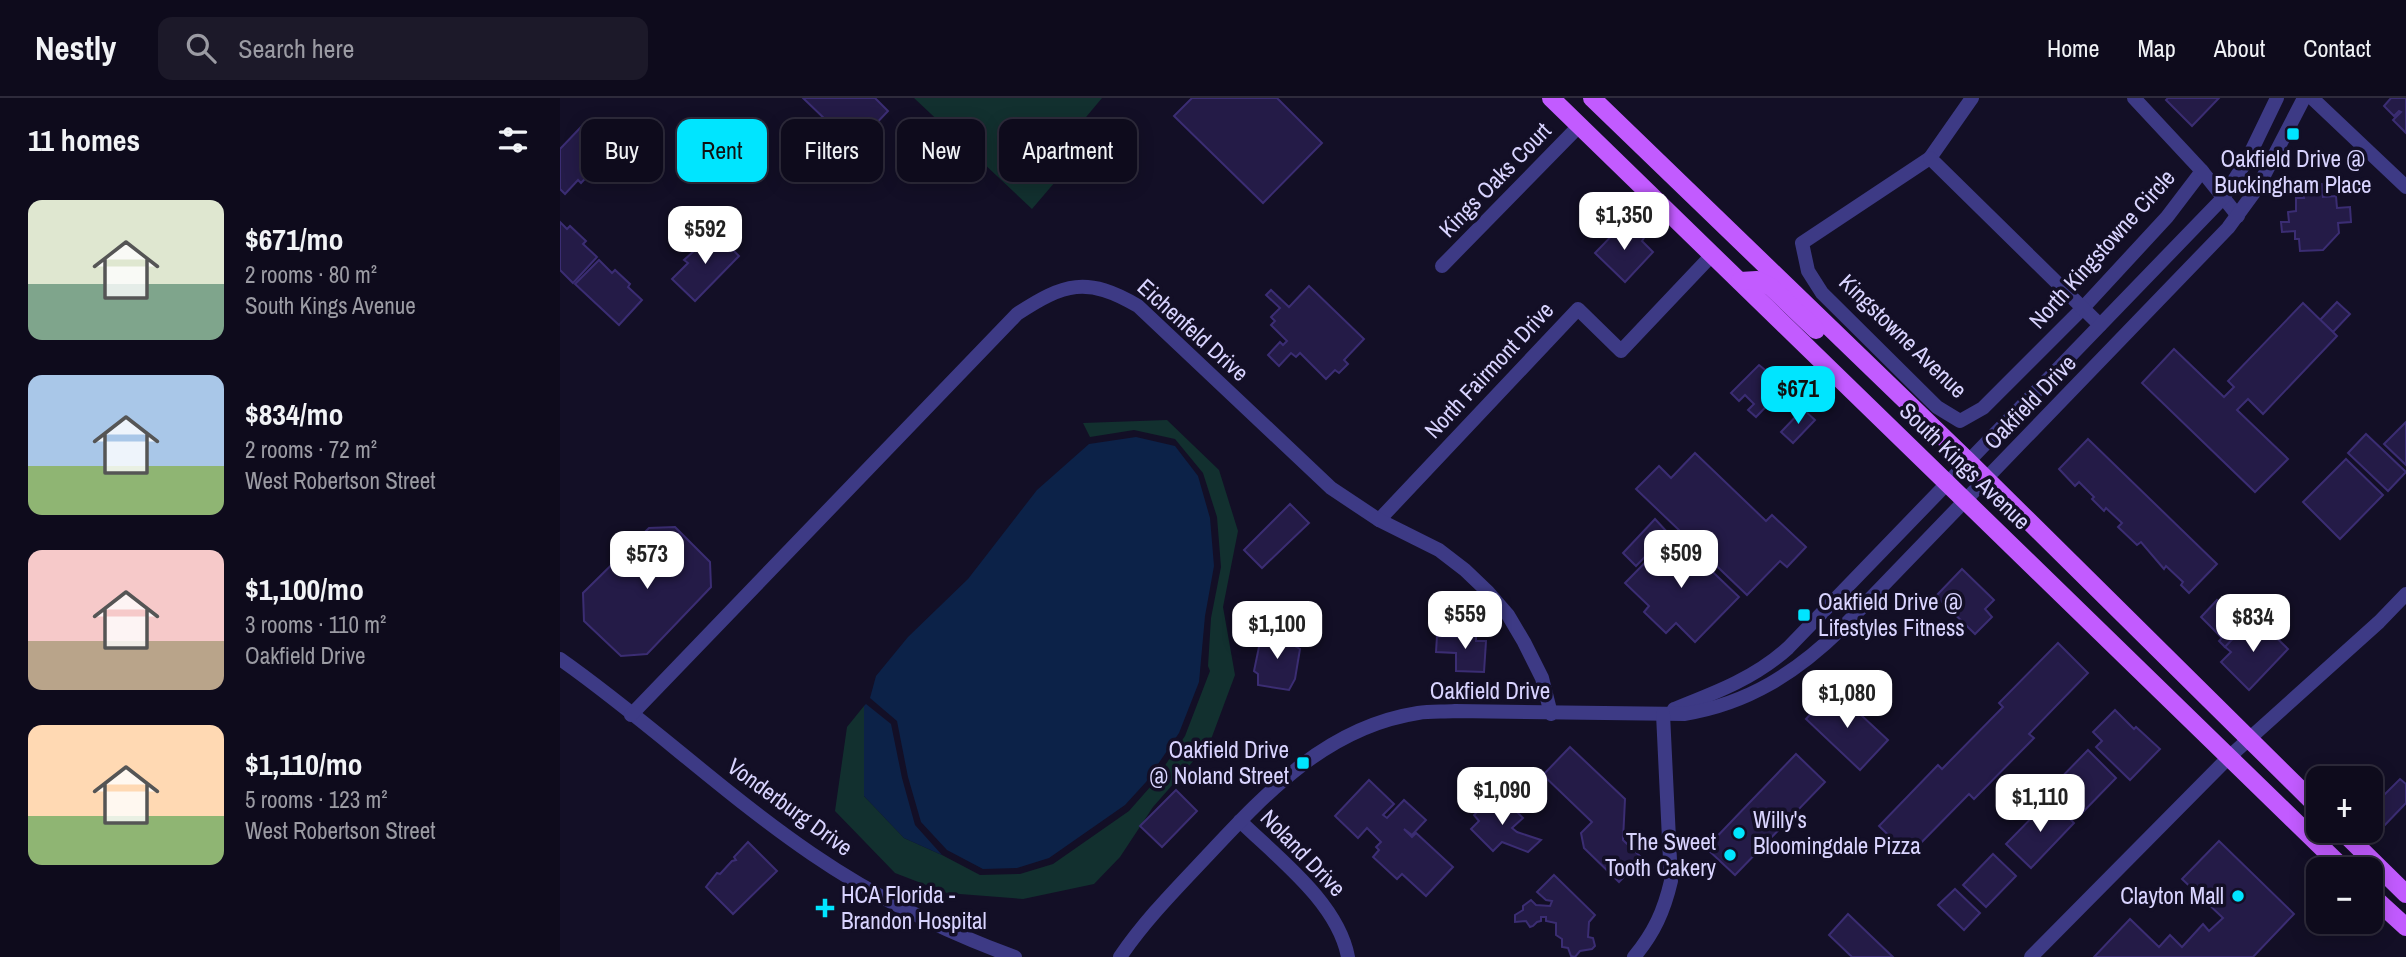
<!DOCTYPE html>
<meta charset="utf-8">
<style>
body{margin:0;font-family:"Archivo Narrow",sans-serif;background:#1c1929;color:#f1f3f6;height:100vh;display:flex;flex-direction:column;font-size:26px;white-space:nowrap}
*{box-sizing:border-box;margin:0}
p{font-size:23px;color:#9b9ba3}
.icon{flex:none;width:38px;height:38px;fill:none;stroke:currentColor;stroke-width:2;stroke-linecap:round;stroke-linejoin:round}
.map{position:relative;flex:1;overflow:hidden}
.panel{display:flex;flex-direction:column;background:#0e0b1c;width:560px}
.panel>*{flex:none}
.guide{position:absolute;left:21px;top:21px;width:665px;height:63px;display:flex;gap:14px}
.fabs{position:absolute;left:1746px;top:668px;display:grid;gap:14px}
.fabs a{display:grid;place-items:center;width:77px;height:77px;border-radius:14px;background:#0e0b1c;box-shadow:0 4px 18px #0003,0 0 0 2px #2e2b3b;font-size:35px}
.price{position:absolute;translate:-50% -60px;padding:0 16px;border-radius:14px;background:#fff;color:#222;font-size:23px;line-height:46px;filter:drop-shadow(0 2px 4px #0008)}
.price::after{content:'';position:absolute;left:50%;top:42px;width:21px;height:16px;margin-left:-10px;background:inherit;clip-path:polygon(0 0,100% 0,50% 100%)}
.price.current{background:#00e5ff;color:#111}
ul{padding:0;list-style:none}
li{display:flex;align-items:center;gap:21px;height:175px;padding:0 28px}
li span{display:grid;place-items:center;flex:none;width:196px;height:140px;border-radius:14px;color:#555}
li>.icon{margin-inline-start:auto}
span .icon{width:84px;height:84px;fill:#fffc;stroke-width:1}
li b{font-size:30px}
h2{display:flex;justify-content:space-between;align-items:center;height:84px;padding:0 28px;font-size:30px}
.tag{padding:0 24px;border-radius:14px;background:#0e0b1c;box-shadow:0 4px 18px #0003,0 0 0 2px #2e2b3b;font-size:24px;line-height:63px}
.tag.current{background:#00e5ff;color:#111}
header{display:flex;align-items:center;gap:42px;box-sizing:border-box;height:98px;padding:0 35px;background:#0e0b1c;border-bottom:2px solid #2e2b3b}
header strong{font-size:33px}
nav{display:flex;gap:38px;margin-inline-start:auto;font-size:24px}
.search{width:490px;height:63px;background:#1c1929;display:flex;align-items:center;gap:18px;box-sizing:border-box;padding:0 24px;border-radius:14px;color:#9b9ba3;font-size:26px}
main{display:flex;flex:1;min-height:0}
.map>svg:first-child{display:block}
</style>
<header>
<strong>Nestly</strong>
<div class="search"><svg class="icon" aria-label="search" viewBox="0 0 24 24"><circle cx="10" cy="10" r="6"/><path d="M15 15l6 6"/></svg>Search here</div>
<nav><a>Home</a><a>Map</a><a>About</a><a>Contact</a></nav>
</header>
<main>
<section class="panel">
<h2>11 homes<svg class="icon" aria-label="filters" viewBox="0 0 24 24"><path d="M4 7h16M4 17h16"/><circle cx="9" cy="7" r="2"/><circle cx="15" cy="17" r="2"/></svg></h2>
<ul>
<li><span style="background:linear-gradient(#dfe7d0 60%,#7fa58c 0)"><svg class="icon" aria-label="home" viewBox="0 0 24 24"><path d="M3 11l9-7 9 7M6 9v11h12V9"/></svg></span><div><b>$671/mo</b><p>2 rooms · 80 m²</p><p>South Kings Avenue</p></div></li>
<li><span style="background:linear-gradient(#a9c7e8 65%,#8fb573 0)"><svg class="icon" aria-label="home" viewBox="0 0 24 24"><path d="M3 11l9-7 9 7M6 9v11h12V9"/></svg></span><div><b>$834/mo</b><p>2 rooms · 72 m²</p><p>West Robertson Street</p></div></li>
<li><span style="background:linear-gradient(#f6c9c9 65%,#b9a48a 0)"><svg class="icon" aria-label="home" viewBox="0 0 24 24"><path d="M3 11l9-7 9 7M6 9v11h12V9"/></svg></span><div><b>$1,100/mo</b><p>3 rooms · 110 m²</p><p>Oakfield Drive</p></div></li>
<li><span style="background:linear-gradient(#ffd9b3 65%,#8fb573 0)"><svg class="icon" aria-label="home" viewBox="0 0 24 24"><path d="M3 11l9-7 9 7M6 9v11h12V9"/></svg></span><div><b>$1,110/mo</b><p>5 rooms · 123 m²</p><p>West Robertson Street</p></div></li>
</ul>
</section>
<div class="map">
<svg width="1846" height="859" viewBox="0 0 1846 859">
<rect width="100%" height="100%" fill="#130f26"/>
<g fill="#12302f">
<path d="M354,0H542L501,49L497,56L495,84L472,111Z"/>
<path d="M607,322L659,372L678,433L663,509L675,577L650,644L593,709L560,759L534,786L463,801L387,795L335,775L275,713L287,629L304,608V698L344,740L382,757L420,777L460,776L493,766L569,713L591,688L625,638L650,573L648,568L651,520L661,469L657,419L643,375L615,341L574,332L530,339L523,325Z"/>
</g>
<g fill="#0c2248">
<path d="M576,339L615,348L638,378L650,420L654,468L645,518L639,584L619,635L586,684L565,707L489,760L457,770L423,771L387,752L361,724L348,679L337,623L310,600L316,578L348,539L408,481L477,392L529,346Z"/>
<path d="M306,606L331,626L342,680L355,727L382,757L344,740L304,698V608Z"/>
</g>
<g fill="#241b47" stroke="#3b2d73" stroke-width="2">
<path d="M243,0H315L328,13L294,49Z"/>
<path d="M632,0H717L762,45L703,105L614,18Z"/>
<path d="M1608,0H1659L1632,28L1606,2Z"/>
<path d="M1831,0H1846V35L1833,22L1841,14L1839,13L1834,18L1824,8Z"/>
<path d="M22,28L47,51L34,65L37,68L21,85L18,82L5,96L0,91V51Z"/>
<path d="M1762,86L1763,99L1776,98L1777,110L1790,109L1791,124L1778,125L1779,135L1763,152L1740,153L1739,141H1735V133L1722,134L1721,124H1729L1728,114L1736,113V100H1744L1743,87Z"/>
<path d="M0,124L7,131L10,128L26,143L23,146L37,159L13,185L0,172Z"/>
<path d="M1063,126L1076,137L1078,135L1084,140L1082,143L1093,154L1065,184L1035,155Z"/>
<path d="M155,134L179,158L135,203L112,181L128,165L124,162Z"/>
<path d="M39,162L52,175L55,172L70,186L68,189L82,202L59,227L15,186Z"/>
<path d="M749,188L804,241L784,262L788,266L779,275L775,272L766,281L740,255L736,259L731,255L719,268L708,257L720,244L723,247L727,243L711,227L715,223L711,219L720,210L706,197L711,192L729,209Z"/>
<path d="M1777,204L1790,216L1773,234L1760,222Z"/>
<path d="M1743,205L1777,238L1703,316L1688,301L1677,312L1728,361L1695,394L1582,285L1614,251L1664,299L1674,289L1668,283Z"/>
<path d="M1199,267L1215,280L1213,282L1222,292L1196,319L1188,312L1194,306L1185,297L1179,303L1171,295Z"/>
<path d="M1243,311L1255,322L1233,345L1221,334Z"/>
<path d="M1846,324V367L1824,346Z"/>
<path d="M1806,336L1846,374L1828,393L1788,355Z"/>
<path d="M1528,341L1657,466L1629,495L1621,487L1623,484L1606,468L1604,471L1581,444L1577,447L1558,429L1562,425L1546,410L1544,413L1532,401L1534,399L1519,384L1515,388L1499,371Z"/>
<path d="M1135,355L1206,423L1212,417L1246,449L1227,469L1220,463L1187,497L1076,391L1099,368L1111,380Z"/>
<path d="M1786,361L1823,397L1780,441L1743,404Z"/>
<path d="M730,406L749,425L702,470L684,452Z"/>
<path d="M1095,421L1108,435L1076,468L1063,455Z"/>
<path d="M115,429L150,464L151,489L87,556L61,558L24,523L23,495L89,430Z"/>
<path d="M1113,436L1179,499L1135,544L1116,525L1106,535L1084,514L1089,508L1065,485Z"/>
<path d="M1402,471L1434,502L1425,511L1432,519L1415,536L1376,498Z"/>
<path d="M1657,502L1684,529L1665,549L1659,543L1662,540L1641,519Z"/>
<path d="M1700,524L1728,551L1689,592L1661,564L1671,554L1665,549L1684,529L1690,534Z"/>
<path d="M715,532L733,536V547L740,551L735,581L729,592L698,587V576L694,573L700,544L712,540Z"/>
<path d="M901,533H916V543H926L924,574L896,573V555L876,554L877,538L901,539Z"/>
<path d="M1498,545L1528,575L1469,636L1474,640L1414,701L1409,696L1349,757L1319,728L1378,667L1382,671L1443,609L1439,605Z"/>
<path d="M1273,591L1328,642L1300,672L1246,621Z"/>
<path d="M1555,612L1574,631L1576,629L1600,651L1570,682L1536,649L1542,643L1533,634Z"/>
<path d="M1010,649L1065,701L1063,742L1082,760L1059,784L1024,750L1021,735L1032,724L983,677Z"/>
<path d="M1528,652L1556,680L1521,716L1493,688Z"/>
<path d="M1236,656L1265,684L1175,777L1146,750Z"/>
<path d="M1840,681L1846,686V705L1821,731L1811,722V710Z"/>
<path d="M809,682L834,706L823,717L827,720L844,702L866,722L852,737L844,731L852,739L856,735L893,769L866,798L842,776L837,781L813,759L819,752L816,749L821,744L807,730L798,740L775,718Z"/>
<path d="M616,692L637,713L602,749L580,728Z"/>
<path d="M942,699L963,720L952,730L957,734L981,742L968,754L942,744L933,753L911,731L919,723L914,717L928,704L932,709Z"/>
<path d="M1490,701L1514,725L1471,770L1446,746Z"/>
<path d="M1659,743L1734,816L1693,859H1534L1570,821L1599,849L1610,837L1622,849L1643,826L1649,833L1663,820L1622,781Z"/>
<path d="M188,744L217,773L173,816L146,789L157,775L160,776L172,763L176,762L174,759Z"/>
<path d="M1433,756L1456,778L1426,809L1403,787Z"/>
<path d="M994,777L1035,817L1029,824L1028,839L1033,840L1035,848L1032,851L1020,853L1015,859L1011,858L1008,850L1002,849V841L996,837V825L986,823V819H981V823L977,824L973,828L970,829L966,823L955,824V817L963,812V808L971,802L976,807L990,808L992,803L986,802L977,794Z"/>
<path d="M1395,791L1420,815L1404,832L1378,807Z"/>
<path d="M1288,816L1333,859H1292L1269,837Z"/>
</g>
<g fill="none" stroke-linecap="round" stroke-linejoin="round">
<g stroke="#3d3a85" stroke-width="14">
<path d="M1412,0L1370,60L1242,145L1248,173L1262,195L1377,309L1400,323L1423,310L1522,211L1607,119L1642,73"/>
<path d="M1574,0L1642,73L1678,118"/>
<path d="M1752,0L1846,89"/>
<path d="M1370,60L1540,227"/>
<path d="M882,168L1019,28"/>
<path d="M819,422L1018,211L1061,253L1152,157"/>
<path d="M0,561C87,622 164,696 252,756C315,799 383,833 455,859"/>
<path d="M1114,611C1155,595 1195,580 1228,550L1663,100L1688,60L1717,0"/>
<path d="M71,617L457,216C504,185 527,178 578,208L771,390L819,422L879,452L905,472L928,494L948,517L964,544L982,580L991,616"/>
<path d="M680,723C718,760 778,805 788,859"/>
<path d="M560,859C585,822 616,791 647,758C707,694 767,629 858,615C870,613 883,614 895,613L1124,616C1188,606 1237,574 1282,530L1668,130L1698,89L1744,0"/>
<path d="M1074,859C1094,835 1104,813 1111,783L1103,616"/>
<path d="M1471,859L1669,659L1819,524L1846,496"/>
</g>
<g stroke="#c25bff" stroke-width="18">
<path d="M991,0L1785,772"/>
<path d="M1032,0L1408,363L1759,710"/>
<path d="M1180,183L1197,182L1211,189L1256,232"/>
<path d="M1782,733L1846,796"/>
<path d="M1811,797L1846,829"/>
</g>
</g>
<g fill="#00e5ff" stroke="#130f26" stroke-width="2.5">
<rect x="1726" y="29" width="14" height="14" rx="3.5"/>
<rect x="1237" y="510" width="14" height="14" rx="3.5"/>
<rect x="736" y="658" width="14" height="14" rx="3.5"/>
<circle cx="1179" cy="735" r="7"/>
<circle cx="1170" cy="757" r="7"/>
<circle cx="1678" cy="798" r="7"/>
<path d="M261.5 799.5h7v7h7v7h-7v7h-7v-7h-7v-7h7z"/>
</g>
<g text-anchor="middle" stroke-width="7" stroke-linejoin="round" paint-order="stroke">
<g font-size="23" fill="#d9d4ff" stroke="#130f26" text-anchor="start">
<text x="1733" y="69" text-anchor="middle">Oakfield Drive @<tspan x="1733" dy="26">Buckingham Place</tspan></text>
<text x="1258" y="512">Oakfield Drive @<tspan x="1258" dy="26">Lifestyles Fitness</tspan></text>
<text x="729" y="660" text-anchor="end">Oakfield Drive<tspan x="729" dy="26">@ Noland Street</tspan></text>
<text x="1193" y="730">Willy's<tspan x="1193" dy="26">Bloomingdale Pizza</tspan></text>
<text x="1156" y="752" text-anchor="end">The Sweet<tspan x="1156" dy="26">Tooth Cakery</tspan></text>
<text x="281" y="805">HCA Florida -<tspan x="281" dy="26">Brandon Hospital</tspan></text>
<text x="1664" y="806" text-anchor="end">Clayton Mall</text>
</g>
<g font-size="23" fill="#d9d4ff" stroke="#130f26">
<text transform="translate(935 82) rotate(-46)" y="8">Kings Oaks Court</text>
<text transform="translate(1542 151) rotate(-48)" y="8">North Kingstowne Circle</text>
<text transform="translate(633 232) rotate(42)" y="8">Eichenfeld Drive</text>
<text transform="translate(1343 238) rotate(44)" y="8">Kingstowne Avenue</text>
<text transform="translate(929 272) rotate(-47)" y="8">North Fairmont Drive</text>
<text transform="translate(1470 304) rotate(-46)" y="8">Oakfield Drive</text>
<text transform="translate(1405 368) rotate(44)" y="8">South Kings Avenue</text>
<text x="930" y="601">Oakfield Drive</text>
<text transform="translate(230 709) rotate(36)" y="8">Vonderburg Drive</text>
<text transform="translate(743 755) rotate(46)" y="8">Noland Drive</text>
</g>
</g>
</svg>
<div class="fabs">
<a>+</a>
<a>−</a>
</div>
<b class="price" style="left:1064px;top:154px">$1,350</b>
<b class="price" style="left:145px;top:168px">$592</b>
<b class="price current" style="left:1238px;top:328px">$671</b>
<b class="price" style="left:1121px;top:492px">$509</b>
<b class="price" style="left:87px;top:493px">$573</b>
<b class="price" style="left:905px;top:553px">$559</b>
<b class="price" style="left:1693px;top:556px">$834</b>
<b class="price" style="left:717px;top:563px">$1,100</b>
<b class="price" style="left:1287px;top:632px">$1,080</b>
<b class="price" style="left:942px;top:729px">$1,090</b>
<b class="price" style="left:1480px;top:736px">$1,110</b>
<div class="guide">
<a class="tag">Buy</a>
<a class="tag current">Rent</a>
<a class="tag">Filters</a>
<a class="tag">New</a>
<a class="tag">Apartment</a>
</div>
</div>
</main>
